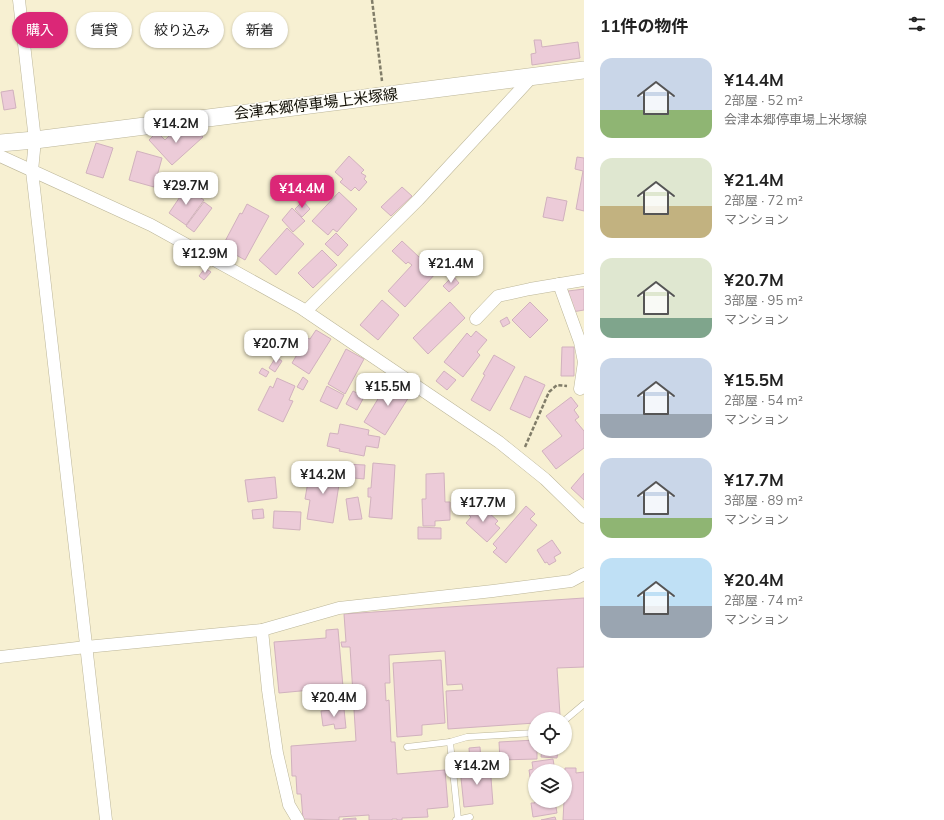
<!DOCTYPE html>
<html lang="ja">
<meta charset="utf-8">
<style>
body{margin:0;font-family:Mulish,"Noto Sans JP",sans-serif;background:#f6f6f6;color:#222;height:100vh;display:flex;flex-direction:column;font-size:15px;white-space:nowrap}
*{box-sizing:border-box;margin:0}
p{font-size:13px;color:#767676}
.icon{flex:none;width:22px;height:22px;fill:none;stroke:currentColor;stroke-width:2;stroke-linecap:round;stroke-linejoin:round}
.map{position:relative;flex:1;overflow:hidden}
.details{display:flex;flex-direction:column;background:#fff;width:360px}
.details>*{flex:none}
.hud{position:absolute;left:12px;top:12px;width:380px;height:36px;display:flex;gap:8px}
.controls{position:absolute;left:528px;top:712px;display:grid;gap:8px}
.controls a{display:grid;place-items:center;width:44px;height:44px;border-radius:50%;background:#fff;box-shadow:0 1px 3px #0004;font-size:20px}
.price{position:absolute;translate:-50% -34px;padding:0 9px;border-radius:8px;background:#fff;color:#222;font-size:13px;line-height:26px;filter:drop-shadow(0 1px 2px #0008)}
.price::after{content:'';position:absolute;left:50%;top:24px;width:12px;height:9px;margin-left:-6px;background:inherit;clip-path:polygon(0 0,100% 0,50% 100%)}
.price.selected{background:#db2777;color:#fff}
ul{padding:0;list-style:none}
li{display:flex;align-items:center;gap:12px;height:100px;padding:0 16px}
li span{display:grid;place-items:center;flex:none;width:112px;height:80px;border-radius:12px;color:#555}
li>.icon{margin-inline-start:auto}
span .icon{width:48px;height:48px;fill:#fffc;stroke-width:1}
li b{font-size:17px}
h2{display:flex;justify-content:space-between;align-items:center;height:48px;padding:0 16px;font-size:17px}
.chip{padding:0 14px;border-radius:18px;background:#fff;box-shadow:0 1px 3px #0004;font-size:14px;line-height:36px}
.chip.selected{background:#db2777;color:#fff}
main{display:flex;flex:1;min-height:0}
.map>svg:first-child{display:block}
</style>
<main>
<div class="map">
<svg width="584" height="820" viewBox="0 0 584 820">
<rect width="100%" height="100%" fill="#f7f0d2"/>
<g fill="#eccbd8" stroke="#d1b1be">
<path d="M534,40H541L542,47L578,42L580,58L532,65L531,54L536,53Z"/>
<path d="M13,90L16,108L4,110L1,92Z"/>
<path d="M194,127L203,137L172,165L149,140L157,132L165,140L172,133L175,136L183,128L187,133Z"/>
<path d="M96,143L113,148L103,178L86,173Z"/>
<path d="M137,151L162,158L154,187L129,180Z"/>
<path d="M349,156L364,170L361,173L366,176L364,179L367,182L359,191L355,187L351,191L340,182L343,179L335,172Z"/>
<path d="M577,157L584,158V211L576,209L583,171L575,169Z"/>
<path d="M402,187L412,196L391,216L381,207Z"/>
<path d="M186,188L204,200L186,225L169,213Z"/>
<path d="M339,192L357,209L337,232L333,229L328,235L312,221Z"/>
<path d="M547,197L567,201L563,221L543,217Z"/>
<path d="M303,201L310,209L302,217L295,209Z"/>
<path d="M204,202L212,208L194,232L186,226Z"/>
<path d="M247,204L269,216L245,260L222,247L240,213L242,214Z"/>
<path d="M292,208L305,221L293,232L282,220Z"/>
<path d="M287,228L304,244L276,275L259,260Z"/>
<path d="M336,233L348,245L338,256L325,244Z"/>
<path d="M402,241L436,273L405,307L388,291L412,265L408,262L406,264L392,251Z"/>
<path d="M322,250L337,265L313,288L298,273Z"/>
<path d="M205,268L211,272L204,280L199,276Z"/>
<path d="M453,276L459,283L449,292L443,286Z"/>
<path d="M584,289V310L572,312L568,291Z"/>
<path d="M382,300L399,315L378,340L360,325Z"/>
<path d="M450,302L465,318L428,354L413,338Z"/>
<path d="M530,302L548,320L530,338L512,320Z"/>
<path d="M507,317L510,323L503,327L500,321Z"/>
<path d="M316,330L331,339L309,374L292,363L307,338L310,339Z"/>
<path d="M476,331L487,340L477,352L480,355L463,377L444,362L467,333L471,337Z"/>
<path d="M562,347H574V376H561Z"/>
<path d="M346,349L364,359L345,394L328,384Z"/>
<path d="M494,355L515,367L490,411L471,400L485,375L483,374Z"/>
<path d="M276,357L282,361L275,372L269,368Z"/>
<path d="M262,368L269,372L266,377L259,373Z"/>
<path d="M444,371L456,380L447,390L436,381Z"/>
<path d="M525,376L545,385L530,418L510,409Z"/>
<path d="M303,377L308,381L303,390L297,387Z"/>
<path d="M277,378L295,386L289,400L293,401L283,422L258,410L270,386L273,388Z"/>
<path d="M390,379L412,392L385,435L364,422Z"/>
<path d="M327,386L344,395L337,409L320,401Z"/>
<path d="M353,391L364,397L357,410L346,404Z"/>
<path d="M571,397L578,406L574,410L579,417L575,420L584,431V448L556,469L542,451L562,436L546,416Z"/>
<path d="M340,424L369,430L368,435L380,437L378,448L366,446L364,456L339,451L340,449L327,446L330,433L338,434Z"/>
<path d="M373,463L395,465L392,519L369,517L371,497H368V488H371Z"/>
<path d="M345,464L365,465L364,479L344,477Z"/>
<path d="M316,466L334,469L333,477L340,478L333,523L307,519L310,500L305,499L309,476L315,477Z"/>
<path d="M444,473L445,502H450V520L435,521V526H423L422,499H426V474Z"/>
<path d="M584,473V500L571,488Z"/>
<path d="M275,477L277,498L248,502L245,480Z"/>
<path d="M358,497L362,519L349,520L346,499Z"/>
<path d="M479,504L498,521L495,524L500,528L487,542L466,523L471,517L469,515Z"/>
<path d="M526,506L535,514L530,519L537,525L506,563L493,552L497,548L493,544Z"/>
<path d="M263,509L264,518L253,519L252,510Z"/>
<path d="M274,511L301,512L300,530L273,528Z"/>
<path d="M418,527L441,528V539H418Z"/>
<path d="M552,540L561,553L554,557L556,561L549,565L547,562L545,563L537,550Z"/>
<path d="M584,598V667L557,668L560,715H553V719H535V723L448,729L446,691L463,690L462,684L447,685L445,651L389,655L390,683H385L386,701L389,700L391,742H395L397,774L445,770L448,807L427,809L428,817L402,818V820H397V819H392V820H369V815L339,817V820L303,819L301,794H297L296,776H292L291,746L356,741L350,647H342L341,642H346L344,614Z"/>
<path d="M338,629L343,687L279,693L274,642L326,638V630Z"/>
<path d="M441,660L445,723L422,725V735L397,737L393,663Z"/>
<path d="M344,709L346,728L335,729L334,724L323,726L321,711Z"/>
<path d="M535,740V749H537V759L500,760L499,742Z"/>
<path d="M480,747L481,761L470,762L469,748Z"/>
<path d="M542,749H558L557,758L541,757Z"/>
<path d="M486,753H496L497,762L487,763Z"/>
<path d="M553,759L555,771H535V783L531,784L529,770L533,769L532,762Z"/>
<path d="M490,765L493,804L464,807L460,768Z"/>
<path d="M565,768H576V773L584,772V820H563L564,801H565Z"/>
<path d="M533,794H535V801H555L557,813L533,817L531,803H535Z"/>
<path d="M555,817L556,820H541Z"/>
<path d="M356,818V820H343V819Z"/>
</g>
<g fill="none" stroke-linecap="round" stroke-linejoin="round">
<g stroke="#bcb699" stroke-width="7">
<g id="lane">
<path d="M565,720L584,704"/>
<path d="M450,742L458,819"/>
<path d="M407,747L450,742L467,737L535,733"/>
<path d="M456,820L470,817"/>
</g>
</g>
<g stroke="#bcb699" stroke-width="13">
<g id="street">
<path d="M19,0L35,140L32,171L106,820"/>
<path d="M0,156L151,225L301,308L499,442L545,479L584,517"/>
<path d="M559,284L580,342L584,362L580,389"/>
<path d="M306,311L418,200L531,78"/>
<path d="M476,319L498,296L530,289L584,280"/>
<path d="M262,630L268,690L277,753L289,805L298,820"/>
<path d="M0,657L86,647L262,630L339,608L493,591L571,581L584,574"/>
</g>
</g>
<g stroke="#bcb699" stroke-width="18">
<path id="secondary" d="M0,143L35,140L584,70"/>
</g>
<g stroke="#817d69" stroke-width="2.5" stroke-dasharray="4 2" stroke-linecap="butt">
<path d="M372,0L382,81"/>
<path d="M525,447L549,392L557,385L567,386"/>
</g>
<use href="#lane" stroke="#fff" stroke-width="6"/>
<use href="#street" stroke="#fff" stroke-width="12"/>
<use href="#secondary" stroke="#fff" stroke-width="17"/>
</g>
<g text-anchor="middle" stroke-width="3" stroke-linejoin="round" paint-order="stroke">
<g font-size="15" fill="#100e05" stroke="#fefdf7">
<text transform="translate(316 104) rotate(-7)" y="5">会津本郷停車場上米塚線</text>
</g>
</g>
</svg>
<div class="controls">
<a><svg class="icon" aria-label="locate" viewBox="0 0 24 24"><circle cx="12" cy="12" r="6"/><path d="M12 2v4M12 18v4M2 12h4M18 12h4"/></svg></a>
<a><svg class="icon" aria-label="layers" viewBox="0 0 24 24"><path d="M12 4l9 5-9 5-9-5zM3 14l9 5 9-5"/></svg></a>
</div>
<b class="price" style="left:176px;top:144px">¥14.2M</b>
<b class="price" style="left:186px;top:206px">¥29.7M</b>
<b class="price selected" style="left:302px;top:209px">¥14.4M</b>
<b class="price" style="left:205px;top:274px">¥12.9M</b>
<b class="price" style="left:451px;top:284px">¥21.4M</b>
<b class="price" style="left:276px;top:364px">¥20.7M</b>
<b class="price" style="left:388px;top:407px">¥15.5M</b>
<b class="price" style="left:323px;top:495px">¥14.2M</b>
<b class="price" style="left:483px;top:523px">¥17.7M</b>
<b class="price" style="left:334px;top:718px">¥20.4M</b>
<b class="price" style="left:477px;top:786px">¥14.2M</b>
<div class="hud">
<a class="chip selected">購入</a>
<a class="chip">賃貸</a>
<a class="chip">絞り込み</a>
<a class="chip">新着</a>
</div>
</div>
<section class="details">
<h2>11件の物件<svg class="icon" aria-label="filters" viewBox="0 0 24 24"><path d="M4 7h16M4 17h16"/><circle cx="9" cy="7" r="2"/><circle cx="15" cy="17" r="2"/></svg></h2>
<ul>
<li><span style="background:linear-gradient(#c9d6e8 65%,#8fb573 0)"><svg class="icon" aria-label="home" viewBox="0 0 24 24"><path d="M3 11l9-7 9 7M6 9v11h12V9"/></svg></span><div><b>¥14.4M</b><p>2部屋 · 52 m²</p><p>会津本郷停車場上米塚線</p></div></li>
<li><span style="background:linear-gradient(#dfe7d0 60%,#c2b280 0)"><svg class="icon" aria-label="home" viewBox="0 0 24 24"><path d="M3 11l9-7 9 7M6 9v11h12V9"/></svg></span><div><b>¥21.4M</b><p>2部屋 · 72 m²</p><p>マンション</p></div></li>
<li><span style="background:linear-gradient(#dfe7d0 75%,#7fa58c 0)"><svg class="icon" aria-label="home" viewBox="0 0 24 24"><path d="M3 11l9-7 9 7M6 9v11h12V9"/></svg></span><div><b>¥20.7M</b><p>3部屋 · 95 m²</p><p>マンション</p></div></li>
<li><span style="background:linear-gradient(#c9d6e8 70%,#9aa5b1 0)"><svg class="icon" aria-label="home" viewBox="0 0 24 24"><path d="M3 11l9-7 9 7M6 9v11h12V9"/></svg></span><div><b>¥15.5M</b><p>2部屋 · 54 m²</p><p>マンション</p></div></li>
<li><span style="background:linear-gradient(#c9d6e8 75%,#8fb573 0)"><svg class="icon" aria-label="home" viewBox="0 0 24 24"><path d="M3 11l9-7 9 7M6 9v11h12V9"/></svg></span><div><b>¥17.7M</b><p>3部屋 · 89 m²</p><p>マンション</p></div></li>
<li><span style="background:linear-gradient(#bfe0f5 60%,#9aa5b1 0)"><svg class="icon" aria-label="home" viewBox="0 0 24 24"><path d="M3 11l9-7 9 7M6 9v11h12V9"/></svg></span><div><b>¥20.4M</b><p>2部屋 · 74 m²</p><p>マンション</p></div></li>
</ul>
</section>
</main>
